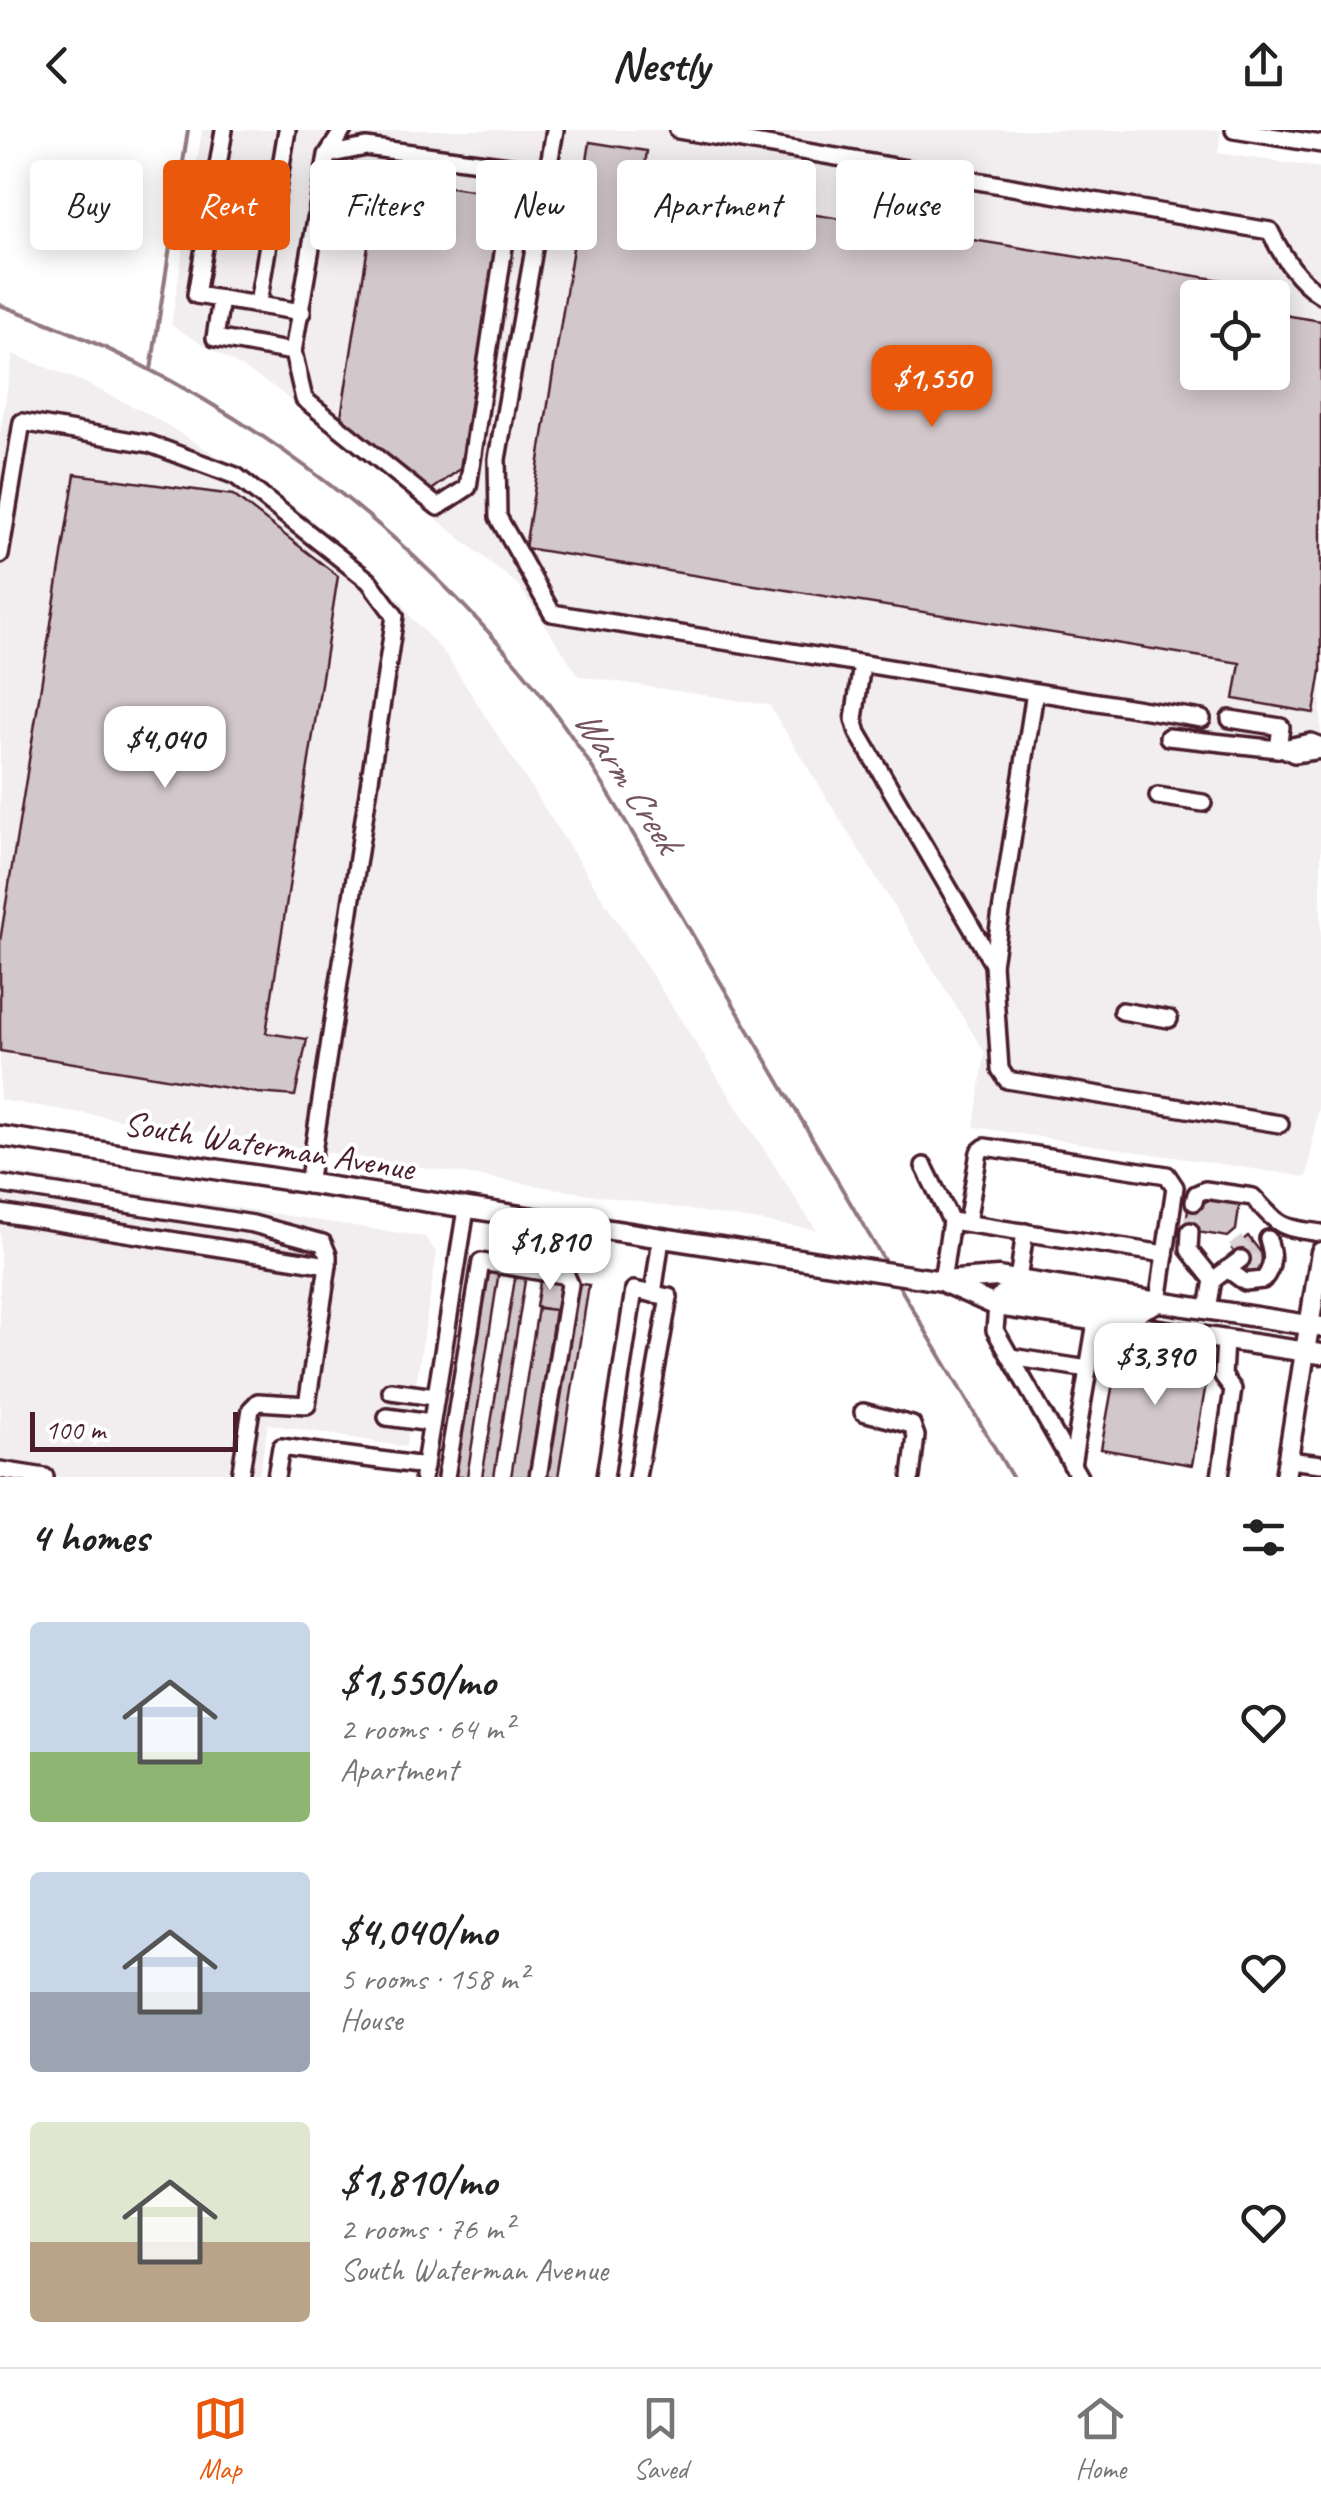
<!DOCTYPE html>
<meta charset="utf-8">
<style>
body{margin:0;font-family:Caveat,sans-serif;background:#f6f6f6;color:#222;height:100vh;display:flex;flex-direction:column;font-size:38px;white-space:nowrap}
*{box-sizing:border-box;margin:0}
p{font-size:32px;color:#767676}
.icon{flex:none;width:55px;height:55px;fill:none;stroke:currentColor;stroke-width:2;stroke-linecap:round;stroke-linejoin:round}
.map{position:relative;height:1347px;overflow:hidden}
.side{display:flex;flex-direction:column;background:#fff;flex:1}
.side>*{flex:none}
.top-card{position:absolute;left:30px;top:30px;width:1262px;height:90px;display:flex;gap:20px}
.fabs{position:absolute;left:1180px;top:150px;display:grid;gap:20px}
.fabs a{display:grid;place-items:center;width:110px;height:110px;border-radius:10px;background:#fff;box-shadow:0 5px 25px #0003;font-size:50px}
.scale{position:absolute;left:30px;bottom:25px;width:208px;box-sizing:border-box;padding-left:10px;border:5px solid #4a1f2b;border-top:0;font-size:28px;line-height:35px;white-space:nowrap;color:#4a1f2b;-webkit-text-stroke:8px #fff;paint-order:stroke}
.price{position:absolute;translate:-50% -85px;padding:0 22px;border-radius:20px;background:#fff;color:#222;font-size:32px;line-height:65px;filter:drop-shadow(0 2px 5px #0008)}
.price::after{content:'';position:absolute;left:50%;top:60px;width:30px;height:22px;margin-left:-15px;background:inherit;clip-path:polygon(0 0,100% 0,50% 100%)}
.price.selected{background:#ea580c;color:#fff}
ul{padding:0;list-style:none}
li{display:flex;align-items:center;gap:30px;height:250px;padding:0 30px}
li span{display:grid;place-items:center;flex:none;width:280px;height:200px;border-radius:10px;color:#555}
li>.icon{margin-inline-start:auto}
span .icon{width:120px;height:120px;fill:#fffc;stroke-width:1}
li b{font-size:42px}
h2{display:flex;justify-content:space-between;align-items:center;height:120px;padding:0 30px;font-size:42px}
.tag{padding:0 35px;border-radius:10px;background:#fff;box-shadow:0 5px 25px #0003;font-size:35px;line-height:90px}
.tag.selected{background:#ea580c;color:#fff}
header{display:flex;justify-content:space-between;align-items:center;height:130px;padding:0 30px;background:#fff;font-size:45px;font-weight:800}
.tabs{display:flex;justify-content:space-around;align-items:center;height:140px;border-top:2px solid #e0e0e0;background:#fff;font-size:28px;color:#767676}
.tabs a{display:grid;justify-items:center;gap:5px}
.tabs .selected{color:#ea580c}
.map>svg:first-child{display:block}
</style>
<header><svg class="icon" aria-label="back" viewBox="0 0 24 24"><path d="M15 5l-7 7 7 7"/></svg>Nestly<svg class="icon" aria-label="share" viewBox="0 0 24 24"><path d="M12 15V3M7 8l5-5 5 5M5 13v7h14v-7"/></svg></header>
<div class="map">
<svg width="1321" height="1347" viewBox="0 0 1321 1347">
<rect width="100%" height="100%" fill="#fff"/>
<filter id="ink" filterUnits="userSpaceOnUse"><feTurbulence type="fractalNoise" baseFrequency=".01" numOctaves="2"/><feDisplacementMap in="SourceGraphic" scale="20" xChannelSelector="R" yChannelSelector="G"/><feConvolveMatrix kernelMatrix="1 2 1 2 8 2 1 2 1" color-interpolation-filters="sRGB"/></filter>
<g filter="url(#ink)">
<g fill="#f2eeef" fill-rule="evenodd">
<path d="M202,0H1221L1218,23L1321,38V962L1307,1047L974,997L985,923L769,575L579,546L518,455L274,257L171,195ZM1198,168H1272V242H1198Z"/>
<path d="M13,224L83,252L152,286L227,332L311,389L403,473L409,485L446,525L816,1100L0,970V303Z"/>
<path d="M0,1041L425,1107L437,1123L406,1317L268,1294L259,1347H0Z"/>
</g>
<g fill="none" stroke-linecap="round" stroke-linejoin="round">
<g stroke="#91787e" stroke-width="4">
<path d="M0,175C205,247 381,373 520,538C583,613 631,701 681,785C750,902 819,1020 888,1137"/>
<path d="M151,240L188,0"/>
<path d="M895,1149L1012,1347"/>
</g>
</g>
<g fill="#d2c7cb" stroke="#4a1f2b" stroke-width="2.5">
<path d="M590,12L647,21L642,57L1259,156L1257,168H1198V242H1272V183L1321,191V541L1314,583L1234,569L1240,533L525,418Z"/>
<path d="M379,46L504,65L460,339L429,362L341,287Z"/>
<path d="M75,344L233,365L338,446L266,903L307,909L295,966L258,963L0,921V811Z"/>
<path d="M1215,1067L1240,1071L1236,1100L1228,1107L1185,1100L1189,1072L1203,1073Z"/>
<path d="M1248,1106L1266,1129L1250,1141L1232,1119Z"/>
<path d="M488,1139L499,1141L467,1347H454Z"/>
<path d="M516,1143L526,1144L494,1347H482Z"/>
<path d="M541,1146L563,1149L558,1181L536,1177Z"/>
<path d="M576,1153L589,1155L558,1347H545Z"/>
<path d="M538,1178L555,1180L530,1347H511Z"/>
<path d="M1119,1220L1209,1236L1192,1335L1101,1319Z"/>
</g>
<g fill="none" stroke-linecap="round" stroke-linejoin="round">
<g stroke="#dbd2d5" stroke-width="15" stroke-dasharray="15 8" stroke-linecap="butt">
<path d="M1190,1101L1194,1072"/>
<path d="M1234,1121L1250,1109"/>
<path d="M1247,1137L1263,1125"/>
</g>
<g stroke="#4a1f2b" stroke-width="22">
<g id="minor">
<path d="M224,0L196,165L302,182"/>
<path d="M555,0L497,329L498,387L552,483L1202,589"/>
<path d="M678,0L1270,101C1282,126 1297,150 1321,165"/>
<path d="M1234,0L1321,14"/>
<path d="M327,25L366,17L516,37L468,357L438,377L304,269L293,222L327,25L343,0"/>
<path d="M221,169L215,208L293,222"/>
<path d="M258,174L287,0"/>
<path d="M0,425L22,292L150,314L236,346L369,451L395,486L308,1055"/>
<path d="M862,534L854,589L858,603L993,834L1000,939L1007,950L1280,994"/>
<path d="M1230,589L1281,597L1278,619"/>
<path d="M1168,607L1278,619L1311,612L1321,616"/>
<path d="M1282,618L1294,624L1321,620"/>
<path d="M1158,666L1203,673"/>
<path d="M993,834L1035,562"/>
<path d="M1122,881L1169,889"/>
<path d="M924,1036L951,1091"/>
<path d="M0,1054L253,1094L323,1113L328,1125V1135L307,1275L258,1272L251,1279L240,1347"/>
<path d="M1194,1072L1196,1064L1205,1060L1253,1067C1281,1098 1279,1097 1321,1103"/>
<path d="M0,1083L328,1135"/>
<path d="M967,1093L979,1022L985,1017L1167,1045L1175,1057L1165,1124"/>
<path d="M1190,1101L1189,1120L1213,1150"/>
<path d="M1227,1139L1245,1152L1263,1150C1274,1137 1273,1124 1268,1109"/>
<path d="M1018,1150L1025,1102"/>
<path d="M942,1151L951,1091L1165,1124L1158,1172"/>
<path d="M653,1164L661,1109"/>
<path d="M997,1176L995,1200L1079,1347"/>
<path d="M1208,1179L1213,1150L1241,1129"/>
<path d="M1011,1227L1088,1239"/>
<path d="M391,1261L435,1267"/>
<path d="M863,1282L912,1295L916,1306L911,1347"/>
<path d="M387,1287L431,1293"/>
<path d="M1288,1330L1321,1334"/>
<path d="M1072,1335L1096,1192"/>
<path d="M0,1340L45,1347"/>
<path d="M276,1347L281,1317L425,1336"/>
<path d="M423,1347L466,1079"/>
<path d="M446,1347L481,1132L563,1145"/>
<path d="M538,1347L570,1154C558,1130 563,1123 570,1095"/>
<path d="M605,1347L634,1160L669,1167L637,1347"/>
<path d="M1220,1347L1233,1259L1223,1246L1225,1210"/>
</g>
</g>
<g stroke="#4a1f2b" stroke-width="25">
<g id="major">
<path d="M0,1006L942,1151L998,1147L1321,1197"/>
<path d="M947,1154L997,1176L1321,1224"/>
<path d="M997,1176L998,1170L1005,1163L1132,1184L1158,1172"/>
<path d="M1285,1347L1321,1122"/>
</g>
</g>
<use href="#minor" stroke="#fff" stroke-width="15"/>
<use href="#major" stroke="#fff" stroke-width="18"/>
</g>
</g>
<g text-anchor="middle" stroke-width="8" stroke-linejoin="round" paint-order="stroke">
<g font-size="35" fill="#4a1f2b" stroke="#fff">
<text transform="translate(269 1015) rotate(9)" y="12">South Waterman Avenue</text>
</g>
<g font-size="38" font-style="italic" fill="#74535c" stroke="#fff">
<text transform="translate(628 650) rotate(57)" y="13">Warm Creek</text>
</g>
</g>
</svg>
<div class="fabs">
<a><svg class="icon" aria-label="locate" viewBox="0 0 24 24"><circle cx="12" cy="12" r="6"/><path d="M12 2v4M12 18v4M2 12h4M18 12h4"/></svg></a>
</div>
<div class="scale">100 m</div>
<b class="price selected" style="left:932px;top:300px">$1,550</b>
<b class="price" style="left:165px;top:661px">$4,040</b>
<b class="price" style="left:550px;top:1163px">$1,810</b>
<b class="price" style="left:1155px;top:1278px">$3,390</b>
<div class="top-card">
<a class="tag">Buy</a>
<a class="tag selected">Rent</a>
<a class="tag">Filters</a>
<a class="tag">New</a>
<a class="tag">Apartment</a>
<a class="tag">House</a>
</div>
</div>
<section class="side">
<h2>4 homes<svg class="icon" aria-label="filters" viewBox="0 0 24 24"><path d="M4 7h16M4 17h16"/><circle cx="9" cy="7" r="2"/><circle cx="15" cy="17" r="2"/></svg></h2>
<ul>
<li><span style="background:linear-gradient(#c9d6e8 65%,#8fb573 0)"><svg class="icon" aria-label="home" viewBox="0 0 24 24"><path d="M3 11l9-7 9 7M6 9v11h12V9"/></svg></span><div><b>$1,550/mo</b><p>2 rooms · 64 m²</p><p>Apartment</p></div><svg class="icon" aria-label="heart" viewBox="0 0 24 24"><path d="M12 20l-8-8c-3-5 5-10 8-4 3-6 11-1 8 4z"/></svg></li>
<li><span style="background:linear-gradient(#c9d6e8 60%,#9aa5b1 0)"><svg class="icon" aria-label="home" viewBox="0 0 24 24"><path d="M3 11l9-7 9 7M6 9v11h12V9"/></svg></span><div><b>$4,040/mo</b><p>5 rooms · 158 m²</p><p>House</p></div><svg class="icon" aria-label="heart" viewBox="0 0 24 24"><path d="M12 20l-8-8c-3-5 5-10 8-4 3-6 11-1 8 4z"/></svg></li>
<li><span style="background:linear-gradient(#dfe7d0 60%,#b9a48a 0)"><svg class="icon" aria-label="home" viewBox="0 0 24 24"><path d="M3 11l9-7 9 7M6 9v11h12V9"/></svg></span><div><b>$1,810/mo</b><p>2 rooms · 76 m²</p><p>South Waterman Avenue</p></div><svg class="icon" aria-label="heart" viewBox="0 0 24 24"><path d="M12 20l-8-8c-3-5 5-10 8-4 3-6 11-1 8 4z"/></svg></li>
</ul>
</section>
<nav class="tabs">
<a class="selected"><svg class="icon" aria-label="map" viewBox="0 0 24 24"><path d="M3 6l6-2 6 2 6-2v14l-6 2-6-2-6 2zM9 4v14M15 6v14"/></svg>Map</a>
<a><svg class="icon" aria-label="saved" viewBox="0 0 24 24"><path d="M7 4h10v16l-5-4-5 4z"/></svg>Saved</a>
<a><svg class="icon" aria-label="home" viewBox="0 0 24 24"><path d="M3 11l9-7 9 7M6 9v11h12V9"/></svg>Home</a>
</nav>
